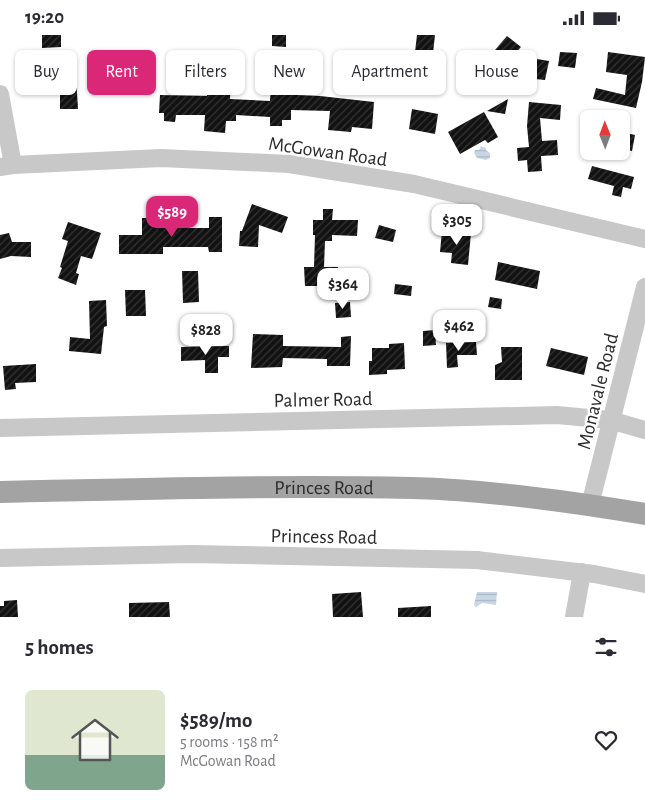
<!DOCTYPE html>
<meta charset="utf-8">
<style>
body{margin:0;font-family:"Alegreya Sans",sans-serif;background:#f7f7f7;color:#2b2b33;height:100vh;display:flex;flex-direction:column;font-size:19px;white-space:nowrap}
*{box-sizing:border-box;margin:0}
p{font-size:16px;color:#7c7c81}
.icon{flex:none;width:28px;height:28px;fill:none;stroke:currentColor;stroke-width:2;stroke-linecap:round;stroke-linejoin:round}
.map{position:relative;height:582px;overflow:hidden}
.drawer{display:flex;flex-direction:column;background:#fff;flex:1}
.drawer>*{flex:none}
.hud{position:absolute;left:15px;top:15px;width:615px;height:45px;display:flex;gap:10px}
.needle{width:32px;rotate:359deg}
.fabs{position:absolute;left:580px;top:75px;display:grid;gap:10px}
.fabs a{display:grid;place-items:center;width:50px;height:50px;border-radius:8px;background:#fff;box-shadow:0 1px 4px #0004;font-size:25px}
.price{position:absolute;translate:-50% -42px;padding:0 11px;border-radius:10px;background:#fff;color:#222;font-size:16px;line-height:32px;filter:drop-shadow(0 1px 2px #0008)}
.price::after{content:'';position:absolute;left:50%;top:30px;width:15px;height:11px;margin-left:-8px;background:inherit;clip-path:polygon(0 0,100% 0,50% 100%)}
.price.current{background:#db2777;color:#fff}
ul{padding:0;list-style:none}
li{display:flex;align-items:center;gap:15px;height:125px;padding:0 25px}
li span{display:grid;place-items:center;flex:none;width:140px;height:100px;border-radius:8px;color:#555}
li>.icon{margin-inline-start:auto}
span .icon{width:60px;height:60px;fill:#fffc;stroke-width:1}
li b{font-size:21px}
h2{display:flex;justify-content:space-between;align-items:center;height:60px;padding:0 25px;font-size:21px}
.chip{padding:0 18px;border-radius:8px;background:#fff;box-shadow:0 1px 4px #0004;font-size:18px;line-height:45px}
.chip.current{background:#db2777;color:#fff}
.status{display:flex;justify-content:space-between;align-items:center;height:35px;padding:0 25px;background:#fff;direction:ltr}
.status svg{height:14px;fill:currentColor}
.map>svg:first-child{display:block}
</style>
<div class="status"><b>19:20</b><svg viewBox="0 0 49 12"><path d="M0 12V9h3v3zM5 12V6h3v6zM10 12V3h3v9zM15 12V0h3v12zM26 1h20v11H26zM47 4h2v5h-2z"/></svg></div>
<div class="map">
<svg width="645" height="582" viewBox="0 0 645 582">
<defs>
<pattern id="water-rules" width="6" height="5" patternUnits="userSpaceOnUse" patternTransform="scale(1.25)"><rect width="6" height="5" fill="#c8d6e6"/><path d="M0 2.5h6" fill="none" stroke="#acb8c5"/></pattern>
<pattern id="building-hatch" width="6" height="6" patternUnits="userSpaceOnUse" patternTransform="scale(1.25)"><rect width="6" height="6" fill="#121212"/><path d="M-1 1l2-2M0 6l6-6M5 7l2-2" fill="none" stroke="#353535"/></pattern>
</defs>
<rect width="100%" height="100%" fill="#fff"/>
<g fill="url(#water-rules)">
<path d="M481,111L486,113V115L490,118V123L486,125L477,123L474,118L475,115H479Z"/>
<path d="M477,557H497L496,570L482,568L476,572L474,570Z"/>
</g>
<g fill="url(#building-hatch)">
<path d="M42,0H61V12L42,13Z"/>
<path d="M272,0H286V12L272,11Z"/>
<path d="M417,0H435L433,18L415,17Z"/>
<path d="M507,1L521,12L509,26L495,15Z"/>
<path d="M560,17L577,18L575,33L558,31Z"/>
<path d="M608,17L645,22L642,47L636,73L593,64L596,53L625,60L627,40L606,37Z"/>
<path d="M75,24L78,74H60V36H55L54,25Z"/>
<path d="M537,24L549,26L545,45L535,44Z"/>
<path d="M281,27L290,28L288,51L297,52V60L320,61L374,67L372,94L352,92L351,97L328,95L330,76L291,75V85H282V91H270V82L236,80V86H226L225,98L204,96L205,80H176L175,87L164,86V78H159L160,60L207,61L208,43L231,44L230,64L270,66L271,51H279Z"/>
<path d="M508,64L505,79L487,76Z"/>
<path d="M529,67L561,70L560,85L540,83L542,106L557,105L558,120L541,121L542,136L528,137L527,125L518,126L517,113L529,112L527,91Z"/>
<path d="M412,74L438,79L435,99L409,94Z"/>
<path d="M484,77L498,102L488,108L485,105L460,119L448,97Z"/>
<path d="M621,97L635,100L632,116L621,114Z"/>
<path d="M592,131L634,142L631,154L623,152L621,162L612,160L614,151L588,144Z"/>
<path d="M252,169L288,182L282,198L259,190L258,212L239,211L240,196H242Z"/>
<path d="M323,174H333L332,185H358L357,201L332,200V206H325L324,232H338V251H305L304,232H314L315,200H313V185H323Z"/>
<path d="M209,182H222V217H209L208,212H163V219H119V200H142V183H164V193H209Z"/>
<path d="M68,187L101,198L92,224L81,221L76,238L79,239L76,250L58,243L62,233L60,232L68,206L62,204Z"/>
<path d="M379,190L396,195L393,207L375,203Z"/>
<path d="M442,196L471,198L468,230L451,228L452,218L440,217Z"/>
<path d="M9,198L12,207H31V222L11,221L0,224V200Z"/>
<path d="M498,227L540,236L537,254L495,245Z"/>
<path d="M182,236H198L199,267L183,268Z"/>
<path d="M395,249L412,251L411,261L394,259Z"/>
<path d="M125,255H145L146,281H126Z"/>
<path d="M490,262L502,264L501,274L488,272Z"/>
<path d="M106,265L107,291L104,292L101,319L69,316L70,302L90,304L89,266Z"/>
<path d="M350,267L351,282L336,283L335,268Z"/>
<path d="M435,295L436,310L423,311V296Z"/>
<path d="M253,299L283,300V311L341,312V302L351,301L350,331H327V324L283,323L282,332L251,333Z"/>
<path d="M476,307L477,320H457L458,332L447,333L446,308Z"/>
<path d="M404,308L405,334L387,335V339L369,340V326H372V313H389V309Z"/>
<path d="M229,311V322H218V338H205V325L181,326V312Z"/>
<path d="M501,312H522V345H495V330L502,327Z"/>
<path d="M551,313L588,322L584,340L546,331Z"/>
<path d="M36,329V347L15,348L16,354L5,355L3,331Z"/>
<path d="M361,557L363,582H333L332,559Z"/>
<path d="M17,565L18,582H0V571H4V566Z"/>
<path d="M169,567L170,582H129V568Z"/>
<path d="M431,571V582H398V573Z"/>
</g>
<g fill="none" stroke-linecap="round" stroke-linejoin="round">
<g stroke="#c8c8c8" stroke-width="18">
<path d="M0,59L13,130"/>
<path d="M0,132L13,130L161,123L289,129L414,149L645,204"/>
<path d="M0,393L557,380L610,385L645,395"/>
<path d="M590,470L645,252"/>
<path d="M0,523L192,519L477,525L594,539L645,549"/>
<path d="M574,582L582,537"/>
</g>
<path stroke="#a3a3a3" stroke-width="22" id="s1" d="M0,457C137,454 275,450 412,453C490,455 568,466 645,479"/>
</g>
<g text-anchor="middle" stroke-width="5" stroke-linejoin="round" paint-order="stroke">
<g font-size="20" fill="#2b2b2b" stroke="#fff">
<text transform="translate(328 116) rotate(8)" y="7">McGowan Road</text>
<text transform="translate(597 356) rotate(-76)" y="7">Monavale Road</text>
<text transform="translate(323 364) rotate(-1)" y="7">Palmer Road</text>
<text dy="7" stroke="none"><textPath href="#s1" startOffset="324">Princes Road</textPath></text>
<text transform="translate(324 501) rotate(1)" y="7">Princess Road</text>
</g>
</g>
</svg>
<div class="fabs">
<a><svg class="needle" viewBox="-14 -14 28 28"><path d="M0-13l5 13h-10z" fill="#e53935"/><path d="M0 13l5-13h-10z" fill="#7c7c81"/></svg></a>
</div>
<b class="price current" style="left:172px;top:203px">$589</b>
<b class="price" style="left:457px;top:211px">$305</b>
<b class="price" style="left:343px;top:275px">$364</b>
<b class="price" style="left:459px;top:317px">$462</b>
<b class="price" style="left:206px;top:321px">$828</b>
<div class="hud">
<a class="chip">Buy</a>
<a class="chip current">Rent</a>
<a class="chip">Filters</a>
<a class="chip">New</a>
<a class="chip">Apartment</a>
<a class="chip">House</a>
</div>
</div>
<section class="drawer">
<h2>5 homes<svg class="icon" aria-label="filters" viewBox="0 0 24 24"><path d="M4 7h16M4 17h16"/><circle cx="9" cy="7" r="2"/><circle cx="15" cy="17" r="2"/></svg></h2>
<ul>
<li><span style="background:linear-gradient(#dfe7d0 65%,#7fa58c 0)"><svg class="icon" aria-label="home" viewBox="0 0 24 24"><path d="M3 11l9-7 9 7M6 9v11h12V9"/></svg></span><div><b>$589/mo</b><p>5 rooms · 158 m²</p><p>McGowan Road</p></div><svg class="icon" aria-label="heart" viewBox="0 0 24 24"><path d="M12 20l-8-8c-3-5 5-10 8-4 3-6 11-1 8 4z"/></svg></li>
</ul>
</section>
